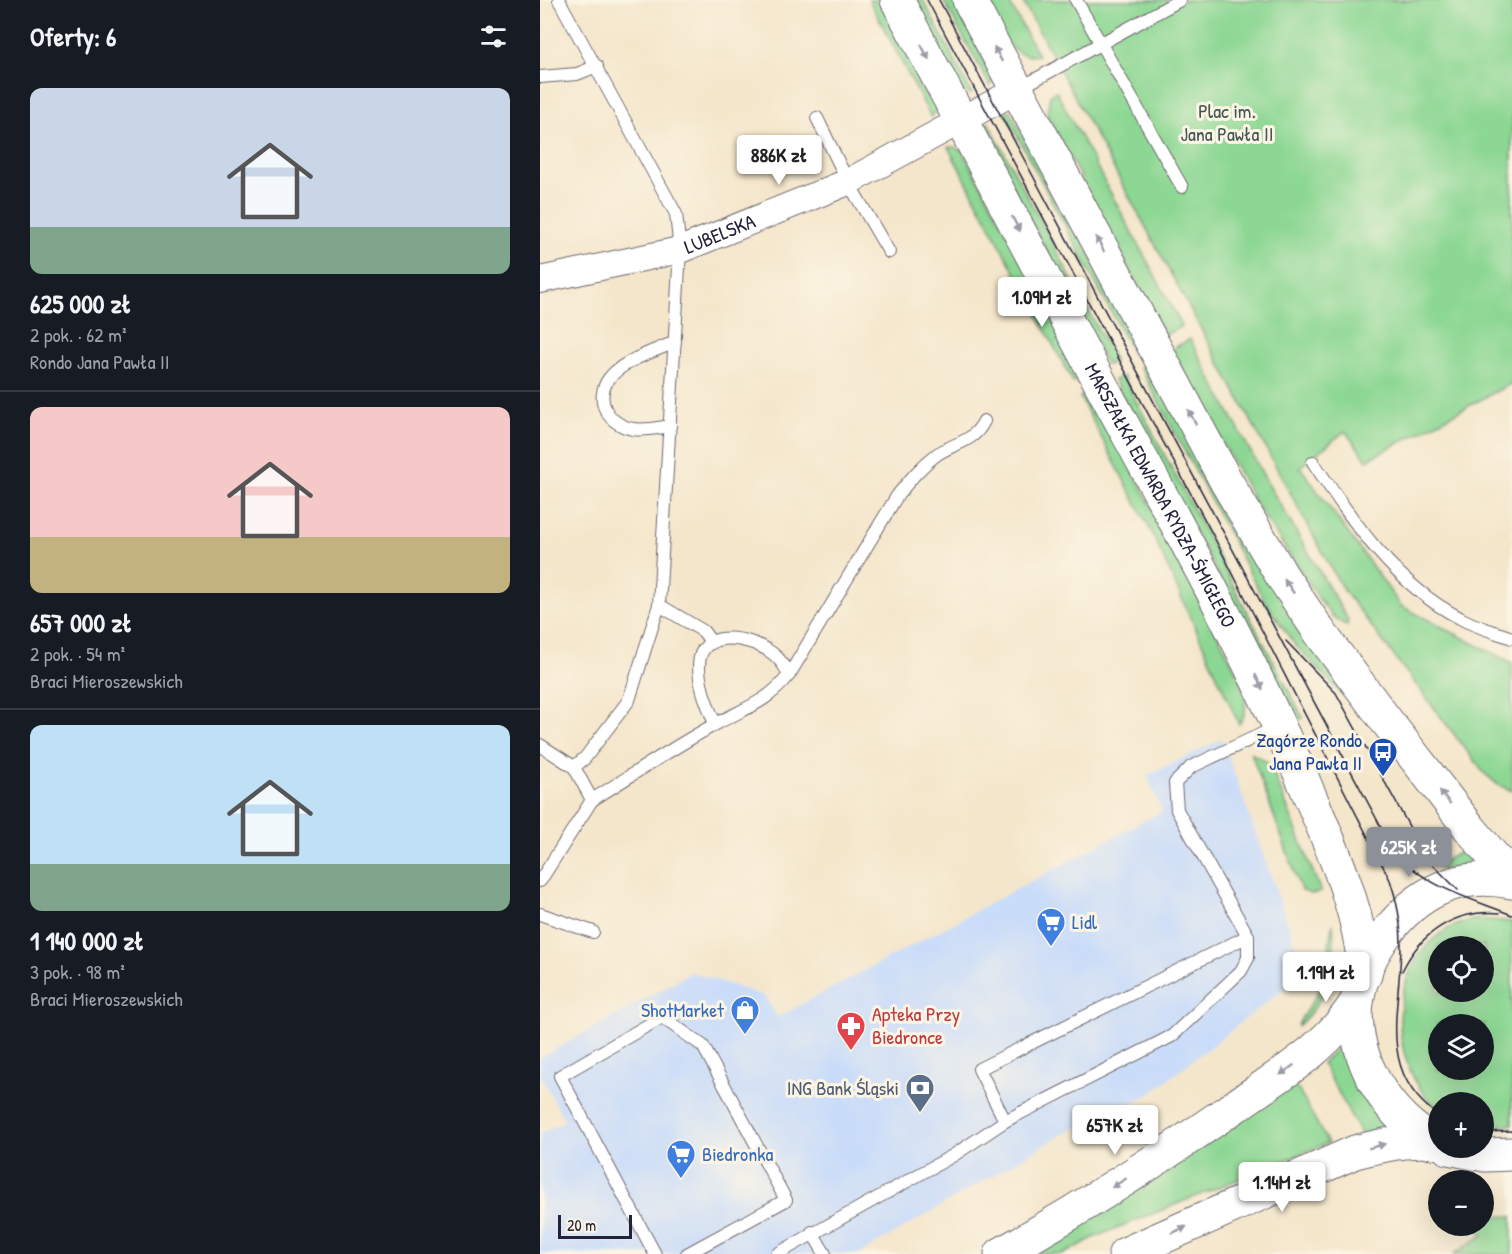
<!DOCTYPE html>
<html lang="pl">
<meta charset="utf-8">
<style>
body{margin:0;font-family:"Patrick Hand",sans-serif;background:#242831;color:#f1f3f6;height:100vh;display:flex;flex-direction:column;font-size:22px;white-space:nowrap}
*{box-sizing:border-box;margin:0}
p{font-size:20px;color:#9ea1a6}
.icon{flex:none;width:33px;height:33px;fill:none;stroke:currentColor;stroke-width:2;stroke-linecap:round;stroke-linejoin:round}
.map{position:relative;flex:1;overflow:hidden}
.panel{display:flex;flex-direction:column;background:#171b24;width:540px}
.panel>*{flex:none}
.tools{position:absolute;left:888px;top:936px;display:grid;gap:12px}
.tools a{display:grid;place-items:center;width:66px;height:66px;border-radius:50%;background:#171b24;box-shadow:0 6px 24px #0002;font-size:30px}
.scale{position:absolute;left:18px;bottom:15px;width:74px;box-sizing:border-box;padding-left:6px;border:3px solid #22223b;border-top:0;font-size:16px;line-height:21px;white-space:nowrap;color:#22223b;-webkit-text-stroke:4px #fcf5e5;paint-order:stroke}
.price{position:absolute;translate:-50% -51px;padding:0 14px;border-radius:6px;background:#fff;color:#222;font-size:20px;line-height:39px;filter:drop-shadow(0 2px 3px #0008)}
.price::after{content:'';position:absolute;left:50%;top:36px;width:18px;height:14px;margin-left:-9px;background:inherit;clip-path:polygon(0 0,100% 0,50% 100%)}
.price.current{background:#8c9099;color:#fff}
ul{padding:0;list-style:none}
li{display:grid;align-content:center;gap:12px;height:318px;padding:0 30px}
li+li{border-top:2px solid #363941}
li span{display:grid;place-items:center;height:186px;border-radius:12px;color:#555}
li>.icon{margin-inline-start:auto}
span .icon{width:108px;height:108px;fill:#fffc;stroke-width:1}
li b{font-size:26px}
h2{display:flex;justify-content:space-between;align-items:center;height:72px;padding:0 30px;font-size:26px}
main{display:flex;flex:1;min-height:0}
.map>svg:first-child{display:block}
</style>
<main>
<section class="panel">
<h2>Oferty: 6<svg class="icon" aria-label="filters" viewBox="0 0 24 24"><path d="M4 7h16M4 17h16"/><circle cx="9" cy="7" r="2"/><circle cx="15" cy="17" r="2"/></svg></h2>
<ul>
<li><span style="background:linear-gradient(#c9d6e8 75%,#7fa58c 0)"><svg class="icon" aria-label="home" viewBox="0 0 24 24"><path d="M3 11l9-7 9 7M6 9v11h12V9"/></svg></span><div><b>625 000 zł</b><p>2 pok. · 62 m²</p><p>Rondo Jana Pawła II</p></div></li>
<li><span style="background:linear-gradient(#f6c9c9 70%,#c2b280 0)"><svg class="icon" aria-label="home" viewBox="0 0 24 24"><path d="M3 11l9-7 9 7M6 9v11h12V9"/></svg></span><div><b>657 000 zł</b><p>2 pok. · 54 m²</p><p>Braci Mieroszewskich</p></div></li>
<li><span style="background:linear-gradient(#bfe0f5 75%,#7fa58c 0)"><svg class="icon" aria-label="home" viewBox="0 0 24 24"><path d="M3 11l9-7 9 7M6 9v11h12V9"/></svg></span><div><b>1 140 000 zł</b><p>3 pok. · 98 m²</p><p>Braci Mieroszewskich</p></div></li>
</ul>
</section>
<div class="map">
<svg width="972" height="1254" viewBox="0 0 972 1254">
<rect width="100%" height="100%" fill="#fcf5e5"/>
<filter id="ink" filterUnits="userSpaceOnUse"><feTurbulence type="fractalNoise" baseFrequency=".0167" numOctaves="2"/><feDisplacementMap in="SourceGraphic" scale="12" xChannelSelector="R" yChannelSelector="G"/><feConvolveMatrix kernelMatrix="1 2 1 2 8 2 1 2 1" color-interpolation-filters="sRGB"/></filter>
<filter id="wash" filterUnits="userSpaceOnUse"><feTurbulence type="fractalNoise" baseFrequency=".008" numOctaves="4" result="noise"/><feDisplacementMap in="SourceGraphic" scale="24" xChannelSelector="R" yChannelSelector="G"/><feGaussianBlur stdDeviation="1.35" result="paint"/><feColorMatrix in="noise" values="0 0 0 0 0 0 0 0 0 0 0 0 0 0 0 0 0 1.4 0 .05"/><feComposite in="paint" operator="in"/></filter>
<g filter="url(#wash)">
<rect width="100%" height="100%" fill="#f4e6cb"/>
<path fill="#c9dcf9" d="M682,739L761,961L747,986L610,1094L523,1134L319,1254H0V1134L25,1121L0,1075V1058L152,972L224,996L238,1017L622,811L607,776Z"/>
<g fill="#8cd793" stroke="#577c67" stroke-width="1.5" fill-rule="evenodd">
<path d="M329,0H342L397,102V111L391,117Z"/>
<path d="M372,0H383L432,94L423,92Z"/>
<path d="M403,0H416L454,80L450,86Z"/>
<path d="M444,0H468L498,55C468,62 455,21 444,0Z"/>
<path d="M482,0H972V383L827,460L805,431L760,467L861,606L972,663V791L957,784L943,772L802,588Z"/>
<path d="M516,91L642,326L625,335L507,115L510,96Z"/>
<path d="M464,111H470L602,349L593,353Z"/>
<path d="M448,122L575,361L567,365L443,130Z"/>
<path d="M408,147H415L423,152L545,376L533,382Z"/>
<path d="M650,339L728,484L808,620L807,626L793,617L782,603L714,501L632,349Z"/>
<path d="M610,363L809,691L803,695L755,645L724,600L600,367Z"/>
<path d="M583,376L763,718L756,721L574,380Z"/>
<path d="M552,391L683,645C693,667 717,702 699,724L613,535L540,397Z"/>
<path d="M711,753L727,762L732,769L781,892L771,894L761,890Z"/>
<path d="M930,846L938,862L902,870L898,865Z"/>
<path d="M941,919L972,922V1125L944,1126V1102H898V1108C836,1057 850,928 941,919ZM898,946H944V992H898ZM898,1024H944V1070H898Z"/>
<path d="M793,925C797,964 788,999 758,1026C758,1019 780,994 784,981C791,965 787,936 793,925Z"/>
<path d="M801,1044L804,1045L818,1085L828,1105L849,1128L821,1134L782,1063Z"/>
<path d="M754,1082L788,1143L555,1237L524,1254H501L499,1251L681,1134Z"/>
<path d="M944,1215L950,1217L972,1216V1254H914L943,1235L936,1226H944Z"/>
</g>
</g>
<g filter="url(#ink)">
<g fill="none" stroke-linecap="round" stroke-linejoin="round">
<g stroke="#6c676d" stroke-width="14">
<g id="lane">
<path d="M19,0L136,214L140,250L119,605L89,700L45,758L34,767"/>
<path d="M536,0L642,187"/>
<path d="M0,77L37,74L57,66"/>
<path d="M478,89L640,0"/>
<path d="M277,118L308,182L349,252"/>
<path d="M130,426C118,428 105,431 93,429C65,424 52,395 73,374C88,359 115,351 135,342"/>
<path d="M773,462C812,520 855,585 920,618C936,627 955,632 972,638"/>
<path d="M119,605L163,631L172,643"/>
<path d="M249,675L357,496C369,481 380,467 396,455C415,442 433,443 444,421"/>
<path d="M0,745L34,767L52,800L0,881"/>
<path d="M52,800C92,775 132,748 174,725C204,708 226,704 249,675C245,666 240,659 232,653C211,637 159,626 159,666C159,687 168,706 175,724"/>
<path d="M0,914L53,932"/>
<path d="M465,1121L632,1036L701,971L708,958V936"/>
<path d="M272,1232L285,1254"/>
<path d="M115,1254L20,1076L122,1017L163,1046L246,1200L147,1254"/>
<path d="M237,1254L414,1155L465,1121L439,1069L708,936L637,810L635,783L651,767L739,726"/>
</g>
</g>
<g stroke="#6c676d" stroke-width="28">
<g id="street">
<path id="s1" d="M0,280L140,250L308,182L477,90"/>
</g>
</g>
<g stroke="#6c676d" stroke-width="35">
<g id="secondary">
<path id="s2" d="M357,0C435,146 511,293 590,438C654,555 717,671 769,794C794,853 820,910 825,975"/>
<path d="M429,0L686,481L742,576L781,634L845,719L928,826L956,860L972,872"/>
<path d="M898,1143C849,1121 810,1057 817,1002C824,953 862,901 909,885C929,878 952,878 972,882"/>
<path d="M908,1148L945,1155L972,1154"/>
<path d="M461,1254C542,1208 621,1158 697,1105C741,1074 789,1047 817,1001"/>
<path d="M585,1254L815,1152C843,1145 866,1139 895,1142"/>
</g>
</g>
<use href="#lane" stroke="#fff" stroke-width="12"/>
<use href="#street" stroke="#fff" stroke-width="26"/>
<use href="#secondary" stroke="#fff" stroke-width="33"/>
<g stroke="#22223b" stroke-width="1.5">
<path d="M387,0L675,539L850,880C857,900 861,922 861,944C861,1008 835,1071 898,1115"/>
<path d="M399,0L850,844C880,887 925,896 972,915"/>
<path d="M746,641L796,693L887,859L918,890"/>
<path d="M862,971C881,932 916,909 960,913"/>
<path d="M944,1132L972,1131"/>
</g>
</g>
<defs><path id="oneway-solid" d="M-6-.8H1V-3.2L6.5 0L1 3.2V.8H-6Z" transform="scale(1.5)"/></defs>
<g fill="#9c9ca7">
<use href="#oneway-solid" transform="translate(385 52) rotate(62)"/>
<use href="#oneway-solid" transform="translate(458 54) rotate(-118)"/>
<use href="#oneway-solid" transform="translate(476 224) rotate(62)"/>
<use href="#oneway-solid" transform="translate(560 244) rotate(-118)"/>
<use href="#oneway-solid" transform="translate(652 417) rotate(-118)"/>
<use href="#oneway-solid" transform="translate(749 586) rotate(-124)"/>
<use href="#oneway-solid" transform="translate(719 682) rotate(64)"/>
<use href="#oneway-solid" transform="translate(905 797) rotate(-128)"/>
<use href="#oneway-solid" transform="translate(747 1070) rotate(145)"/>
<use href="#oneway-solid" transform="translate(837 1146) rotate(-15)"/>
<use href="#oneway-solid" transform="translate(579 1183) rotate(148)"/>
<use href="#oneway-solid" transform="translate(639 1230) rotate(-24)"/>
</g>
</g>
<defs>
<g id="bus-pin" transform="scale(1.5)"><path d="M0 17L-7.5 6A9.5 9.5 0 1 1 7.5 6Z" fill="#1a4fb4" stroke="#fcf5e5"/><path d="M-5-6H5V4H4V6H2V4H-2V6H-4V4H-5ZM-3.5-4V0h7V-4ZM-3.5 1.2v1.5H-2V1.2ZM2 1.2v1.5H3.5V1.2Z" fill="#fff"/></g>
<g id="supermarket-pin" transform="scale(1.5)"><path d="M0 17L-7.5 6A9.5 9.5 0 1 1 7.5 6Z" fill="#3f7fe0" stroke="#fcf5e5"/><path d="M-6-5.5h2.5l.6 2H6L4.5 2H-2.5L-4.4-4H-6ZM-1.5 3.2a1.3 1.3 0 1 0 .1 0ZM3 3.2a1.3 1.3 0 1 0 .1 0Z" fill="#fff"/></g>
<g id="shop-pin" transform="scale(1.5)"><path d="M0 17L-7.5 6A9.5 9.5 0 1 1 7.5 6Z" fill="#3f7fe0" stroke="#fcf5e5"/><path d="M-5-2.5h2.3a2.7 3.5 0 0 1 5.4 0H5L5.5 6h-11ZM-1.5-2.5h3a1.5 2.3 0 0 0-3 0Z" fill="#fff"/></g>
<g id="pharmacy-pin" transform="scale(1.5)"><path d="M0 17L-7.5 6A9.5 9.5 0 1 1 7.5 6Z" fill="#e0444e" stroke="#fcf5e5"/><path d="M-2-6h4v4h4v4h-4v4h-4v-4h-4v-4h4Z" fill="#fff"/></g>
<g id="bank-pin" transform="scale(1.5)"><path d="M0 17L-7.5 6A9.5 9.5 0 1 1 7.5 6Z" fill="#5c6f8a" stroke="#fcf5e5"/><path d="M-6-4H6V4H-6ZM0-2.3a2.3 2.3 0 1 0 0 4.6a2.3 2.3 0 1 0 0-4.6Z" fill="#fff"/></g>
</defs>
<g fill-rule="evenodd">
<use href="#bus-pin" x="843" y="752"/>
<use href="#supermarket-pin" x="511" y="922"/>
<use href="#shop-pin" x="205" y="1010"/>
<use href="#pharmacy-pin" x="311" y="1026"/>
<use href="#bank-pin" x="380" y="1088"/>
<use href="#supermarket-pin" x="141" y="1154"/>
</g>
<g text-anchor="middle" stroke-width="6" stroke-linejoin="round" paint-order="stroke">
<g font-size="20" fill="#425855" stroke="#fcf5e5">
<text x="687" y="118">Plac im.<tspan x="687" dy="23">Jana Pawła II</tspan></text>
</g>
<g font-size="20" fill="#22223b" stroke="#fcf5e5">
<text dy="7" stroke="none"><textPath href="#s1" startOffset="186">LUBELSKA</textPath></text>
<text dy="7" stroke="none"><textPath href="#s2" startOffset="561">MARSZAŁKA EDWARDA RYDZA-ŚMIGŁEGO</textPath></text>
</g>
<g font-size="20" fill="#164399" stroke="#fcf5e5" text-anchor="end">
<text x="822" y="747">Zagórze Rondo<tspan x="822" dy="23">Jana Pawła II</tspan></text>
</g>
<g font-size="20" fill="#366cbe" stroke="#fcf5e5" text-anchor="start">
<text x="532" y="929">Lidl</text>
<text x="184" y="1017" text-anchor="end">ShotMarket</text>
<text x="162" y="1161">Biedronka</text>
</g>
<g font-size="20" fill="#be3a42" stroke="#fcf5e5" text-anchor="start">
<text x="332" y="1021">Apteka Przy<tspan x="332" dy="23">Biedronce</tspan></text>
</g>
<g font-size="20" fill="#4e5e75" stroke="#fcf5e5" text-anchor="end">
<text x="359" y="1095">ING Bank Śląski</text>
</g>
</g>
</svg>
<div class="tools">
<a><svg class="icon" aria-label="locate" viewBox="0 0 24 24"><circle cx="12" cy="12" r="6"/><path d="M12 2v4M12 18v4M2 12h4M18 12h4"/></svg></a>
<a><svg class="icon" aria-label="layers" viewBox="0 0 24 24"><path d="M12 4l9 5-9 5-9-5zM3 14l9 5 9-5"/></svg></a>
<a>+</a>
<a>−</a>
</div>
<div class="scale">20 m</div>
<b class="price" style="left:239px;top:186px">886K zł</b>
<b class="price" style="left:502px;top:328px">1.09M zł</b>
<b class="price current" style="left:869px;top:878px">625K zł</b>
<b class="price" style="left:786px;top:1003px">1.19M zł</b>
<b class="price" style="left:575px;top:1156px">657K zł</b>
<b class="price" style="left:742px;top:1213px">1.14M zł</b>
</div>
</main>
